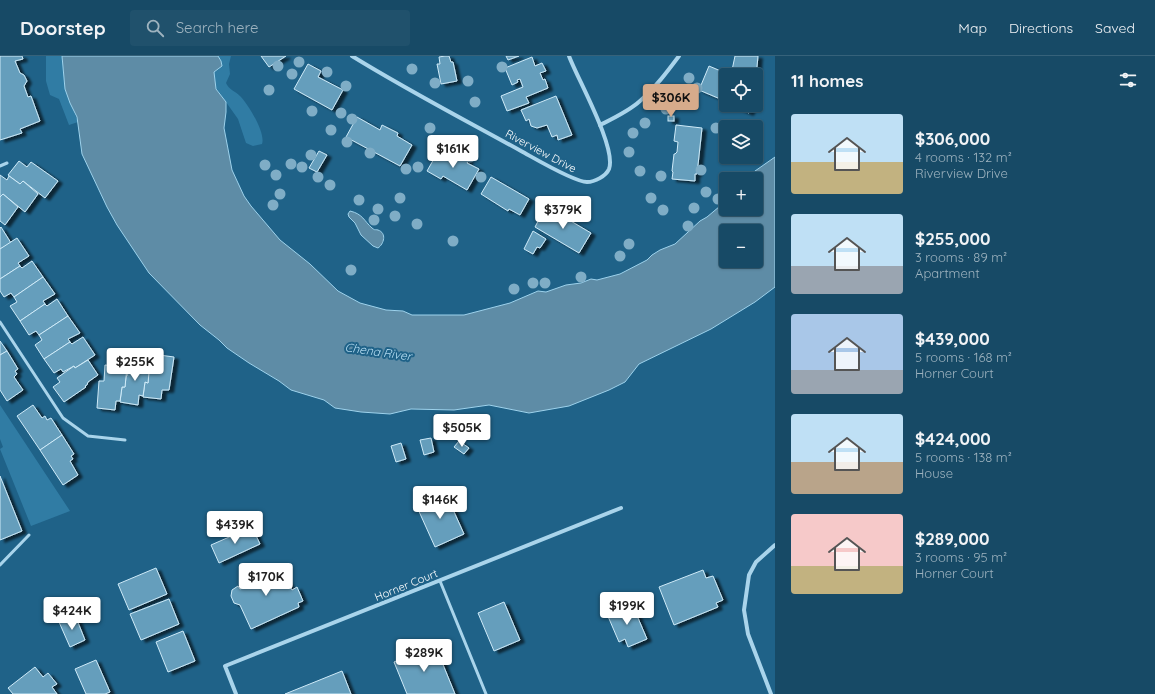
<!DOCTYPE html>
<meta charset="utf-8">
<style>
body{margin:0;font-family:Quicksand,sans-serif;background:#20516c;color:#f1f3f6;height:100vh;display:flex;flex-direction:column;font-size:15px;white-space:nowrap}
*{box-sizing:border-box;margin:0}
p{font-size:13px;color:#9eb3bf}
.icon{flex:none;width:22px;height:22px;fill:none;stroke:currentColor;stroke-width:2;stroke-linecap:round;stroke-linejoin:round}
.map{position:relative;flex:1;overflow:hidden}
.details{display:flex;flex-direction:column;background:#174a66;width:380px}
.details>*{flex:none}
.controls{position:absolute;left:719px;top:12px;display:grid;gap:8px}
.controls a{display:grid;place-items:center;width:44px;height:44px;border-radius:4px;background:#174a66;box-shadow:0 1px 3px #0004,0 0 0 1px #36627a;font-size:20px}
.price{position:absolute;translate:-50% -34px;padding:0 9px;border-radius:4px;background:#fff;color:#222;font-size:13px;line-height:26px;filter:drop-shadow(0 1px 2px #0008)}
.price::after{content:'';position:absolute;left:50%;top:24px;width:12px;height:9px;margin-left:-6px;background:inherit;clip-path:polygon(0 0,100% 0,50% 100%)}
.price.current{background:#d6ab8b;color:#111}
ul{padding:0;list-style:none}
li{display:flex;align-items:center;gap:12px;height:100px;padding:0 16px}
li span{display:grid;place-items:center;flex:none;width:112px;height:80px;border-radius:4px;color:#555}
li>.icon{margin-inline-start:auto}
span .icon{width:48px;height:48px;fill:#fffc;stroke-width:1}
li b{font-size:17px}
h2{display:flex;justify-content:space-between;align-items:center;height:48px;padding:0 16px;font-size:17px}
header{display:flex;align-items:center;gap:24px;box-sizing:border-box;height:56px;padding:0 20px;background:#174a66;border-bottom:1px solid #36627a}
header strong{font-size:19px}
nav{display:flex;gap:22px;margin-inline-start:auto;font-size:14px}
.search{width:280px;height:36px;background:#20516c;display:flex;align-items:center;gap:10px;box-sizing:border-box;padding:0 14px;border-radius:4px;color:#9eb3bf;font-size:15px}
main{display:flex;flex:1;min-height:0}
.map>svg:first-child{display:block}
</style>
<header>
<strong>Doorstep</strong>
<div class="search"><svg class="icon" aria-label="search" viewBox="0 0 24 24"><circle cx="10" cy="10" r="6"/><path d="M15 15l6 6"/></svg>Search here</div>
<nav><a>Map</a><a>Directions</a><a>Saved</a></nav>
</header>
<main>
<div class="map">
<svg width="775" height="638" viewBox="0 0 775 638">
<defs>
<filter id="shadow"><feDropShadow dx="4.5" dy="2.5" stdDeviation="1" flood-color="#0009"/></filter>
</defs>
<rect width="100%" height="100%" fill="#1f6288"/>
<g fill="#307ca4">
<path d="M46,0H62L65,33L78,66L69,69L59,43L50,39L46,25Z"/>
<path d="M218,0H231L229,8L230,18L226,27C229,34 235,35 240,40C248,48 266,77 262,88L253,90L246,87L238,63L216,32L214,16L219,13L221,5Z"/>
<path d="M0,349L70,455L31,470L0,393L3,391L0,383Z"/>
</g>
<g fill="#5e8ca6" stroke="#9dd2ec" fill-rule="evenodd">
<path d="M62,0H218L221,5L222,10L214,16L216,33L226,46V56L224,72L232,114L244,140L251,150L280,184L310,208L338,235L360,247L386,254L403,255L412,259H464L510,247L538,235L546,236L566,229L581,227L591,223L597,224L620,218L647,204L652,199L660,194L675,188L700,165L707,161L726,145V153H756V123H746L755,115L775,101V231L755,246L711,273L639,308L625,326L609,334L569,350L529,357L489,349L454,354L411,353L390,358L361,356L335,352L324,344L291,334L279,325L249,307L227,292L219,284L200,269L149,217L117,169L107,151L82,98L77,61L70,47L65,33ZM726,175H756V205H726Z"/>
<path d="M350,155C363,158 364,165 372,172C376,175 374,173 378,174C387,177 384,188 378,192L373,190L361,179L355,167L349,161L348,158Z"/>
</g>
<g fill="#659ebc" stroke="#ceeaf8" filter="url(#shadow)">
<path d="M0,0H22L23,3L15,5L20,17L24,19L27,25L24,30L28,41L31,40L40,65L20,73L22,77L0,84Z"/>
<path d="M261,0H286L269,11Z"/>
<path d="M445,0H449L451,6H453L457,25L441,28L437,8H440L439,1Z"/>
<path d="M506,0H519L508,4Z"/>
<path d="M735,0H758L756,21V19H731Z"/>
<path d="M532,1L535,10L542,7L546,15L540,17L543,24L545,23L548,32L526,41L529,47L507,55L501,40L523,31L520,23L517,24L518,26L512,29L505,12Z"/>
<path d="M308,8L321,15L318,21L343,34L332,54L294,33Z"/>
<path d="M709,10L730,19H726V47L725,45L699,34Z"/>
<path d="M556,40L572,79L558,84L557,79L552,81L547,69L537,72L531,70L529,63L526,65L521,54Z"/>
<path d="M731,49H753L749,57Z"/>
<rect x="668" y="60" width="6" height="5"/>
<path d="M357,61L380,74L382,69L398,77L397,80L412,89L400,110L346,81Z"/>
<path d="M676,69L702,72L697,118H695V125L672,123L673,116L672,115L674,98H675L677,96L678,86L674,85Z"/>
<path d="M439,94L446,98L447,96L460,103L461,100L469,104L467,107L479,113L467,134L443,120L441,123L427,115Z"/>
<path d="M319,95L327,99L317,116L309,112Z"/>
<path d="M19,105L27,111L31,106L58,125L45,142L23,125L20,128L8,119Z"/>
<path d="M0,119L7,124L9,120L20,128L23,125L38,138L25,156L3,138L0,141Z"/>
<path d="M491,121L529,143L520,159L509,153L508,155L481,138Z"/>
<path d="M3,138L18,151L5,169L0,165V141Z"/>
<path d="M545,152L557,158L559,155L565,158L564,161L591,177L579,197L535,171Z"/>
<path d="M1,171L11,187L0,193V172Z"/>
<path d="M533,175L546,183L540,192L537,191L533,198L524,193Z"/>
<path d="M17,182L29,200L18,207L20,210L0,223V193Z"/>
<path d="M32,205L43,221L14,241L11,237L4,241L0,235V223L20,210L22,212Z"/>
<path d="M43,221L55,238L43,245L45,248L20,265L10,250L17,246L14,241Z"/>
<path d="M57,243L68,260L39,279L36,275L29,279L20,265L45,248L47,250Z"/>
<path d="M68,260L80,277L68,283L70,286L44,303L35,289L42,284L39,279Z"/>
<path d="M83,281L95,299L75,312L74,310L63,316L61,313L54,317L44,303L70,286L72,288Z"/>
<path d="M0,285L7,295L0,299Z"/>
<path d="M7,295L18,313L15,315L17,318L14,321L23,334L7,345L0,334V299Z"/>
<path d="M152,298L174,301L169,334H162L161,343L143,341L145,326L148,327L149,314L151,315Z"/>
<path d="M88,304L98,319L88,326L87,329L85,330L86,331L64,346L53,331L60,326L57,322L74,310L75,312Z"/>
<path d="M129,304L150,306L148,327L145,326L143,340L139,339L138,349L120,346L122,331H125L126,320H127Z"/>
<path d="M105,309L127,311L125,331H122L120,345H116L115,354L97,352L99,325H104Z"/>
<path d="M33,349L42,362L45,360L47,364L51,362L62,379L40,394L17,360Z"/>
<path d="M62,379L74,398L71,400L73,403L70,405L78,419L63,429L40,394Z"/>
<path d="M431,382L434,396L424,399L420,384Z"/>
<path d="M459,385L469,392L464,398L454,391Z"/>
<path d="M401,387L406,403L396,406L391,390Z"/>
<path d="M0,420L22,475L0,484Z"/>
<path d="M446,438L464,478L435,491L417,451Z"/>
<path d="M252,471L260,488L219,507L211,489Z"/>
<path d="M274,510L277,516L282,514L292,534L297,531L303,545L298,547L299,551L251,573L240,549L234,547L231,540L232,534L238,530L240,533L252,527L249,522Z"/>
<path d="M156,512L167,538L129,554L118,528Z"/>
<path d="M703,514L706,522L713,520L723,544L716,547L718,551L674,569L659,531Z"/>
<path d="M169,543L179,568L141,584L130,558Z"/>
<path d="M504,546L520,584L494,595L478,557Z"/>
<path d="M632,548L647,583L628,591L625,583L619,586L607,558Z"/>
<path d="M75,559L85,584L70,591L59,566Z"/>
<path d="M183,575L195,605L168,616L156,586Z"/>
<path d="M435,589L455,638H407L394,606Z"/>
<path d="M96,604L110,636L105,638H86L75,613Z"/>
<path d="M35,611L43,621L48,617L57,628L52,631L57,638H13L8,632Z"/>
<path d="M342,615L351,638H285Z"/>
</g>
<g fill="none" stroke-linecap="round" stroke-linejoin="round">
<g stroke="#a9d4eb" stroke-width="3">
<path d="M0,110L7,107"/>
<path d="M0,266L63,362L88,380L125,384"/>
<path d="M0,509L29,479"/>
<path d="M440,525L486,638"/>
</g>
<g stroke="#a9d4eb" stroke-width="4">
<path d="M352,0C407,34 465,64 521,95C534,102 574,126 587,126C595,126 606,120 609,113C617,92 577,22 569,0"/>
<path d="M600,69C614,62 629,55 640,45C655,32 667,16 679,0"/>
<path d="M236,638L225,610L621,452"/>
<path d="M771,638L748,578L744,554L749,519L756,506L775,489"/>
</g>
</g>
<g fill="#7fadc6">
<circle cx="299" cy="6" r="5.5"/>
<circle cx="278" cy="10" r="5.5"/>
<circle cx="502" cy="11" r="5.5"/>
<circle cx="412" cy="13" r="5.5"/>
<circle cx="327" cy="16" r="5.5"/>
<circle cx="292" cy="18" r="5.5"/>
<circle cx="689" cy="22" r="5.5"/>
<circle cx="468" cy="25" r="5.5"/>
<circle cx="435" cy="27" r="5.5"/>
<circle cx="346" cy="30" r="5.5"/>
<circle cx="697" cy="32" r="5.5"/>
<circle cx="269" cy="34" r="5.5"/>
<circle cx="475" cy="46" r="5.5"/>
<circle cx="666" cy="53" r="5.5"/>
<circle cx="312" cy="55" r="5.5"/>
<circle cx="341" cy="57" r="5.5"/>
<circle cx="352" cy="63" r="5.5"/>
<circle cx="645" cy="67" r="5.5"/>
<circle cx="430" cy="72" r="5.5"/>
<circle cx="716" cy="72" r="5.5"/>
<circle cx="331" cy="74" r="5.5"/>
<circle cx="633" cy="77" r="5.5"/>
<circle cx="347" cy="86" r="5.5"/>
<circle cx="629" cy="96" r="5.5"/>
<circle cx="370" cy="97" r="5.5"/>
<circle cx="311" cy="99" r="5.5"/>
<circle cx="470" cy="101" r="5.5"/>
<circle cx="291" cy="108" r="5.5"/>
<circle cx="265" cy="109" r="5.5"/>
<circle cx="302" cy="111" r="5.5"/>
<circle cx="418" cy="111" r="5.5"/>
<circle cx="406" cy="113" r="5.5"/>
<circle cx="701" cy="114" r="5.5"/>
<circle cx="640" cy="115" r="5.5"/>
<circle cx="276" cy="119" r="5.5"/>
<circle cx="661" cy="120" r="5.5"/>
<circle cx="318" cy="121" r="5.5"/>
<circle cx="481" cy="121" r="5.5"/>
<circle cx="330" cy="129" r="5.5"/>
<circle cx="706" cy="136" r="5.5"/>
<circle cx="280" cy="138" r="5.5"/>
<circle cx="400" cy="142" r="5.5"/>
<circle cx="651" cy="142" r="5.5"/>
<circle cx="718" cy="143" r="5.5"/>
<circle cx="359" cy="144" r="5.5"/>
<circle cx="273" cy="149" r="5.5"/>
<circle cx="694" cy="152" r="5.5"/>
<circle cx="378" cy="153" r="5.5"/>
<circle cx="663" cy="154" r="5.5"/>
<circle cx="395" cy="160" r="5.5"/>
<circle cx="374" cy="164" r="5.5"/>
<circle cx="417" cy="168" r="5.5"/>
<circle cx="688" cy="170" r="5.5"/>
<circle cx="453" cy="185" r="5.5"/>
<circle cx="629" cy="188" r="5.5"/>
<circle cx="620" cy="200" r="5.5"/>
<circle cx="351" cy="214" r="5.5"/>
<circle cx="581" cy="221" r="5.5"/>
<circle cx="533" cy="227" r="5.5"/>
<circle cx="545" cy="227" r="5.5"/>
<circle cx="514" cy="233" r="5.5"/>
</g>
<g text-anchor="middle" stroke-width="4" stroke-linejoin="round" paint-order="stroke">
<g font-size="11" fill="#fff" stroke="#1f6288">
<text transform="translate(541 95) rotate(28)" y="4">Riverview Drive</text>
<text transform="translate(406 529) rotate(-22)" y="4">Horner Court</text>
</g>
<g font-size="12" font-style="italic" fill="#b5ddf2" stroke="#1f6288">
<text transform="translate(378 296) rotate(8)" y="4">Chena River</text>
</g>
</g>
</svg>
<div class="controls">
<a><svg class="icon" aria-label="locate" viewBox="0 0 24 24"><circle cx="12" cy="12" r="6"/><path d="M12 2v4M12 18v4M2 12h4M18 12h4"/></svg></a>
<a><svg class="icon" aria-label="layers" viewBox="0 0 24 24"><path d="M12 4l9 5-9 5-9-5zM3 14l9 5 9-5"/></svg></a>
<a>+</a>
<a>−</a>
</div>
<b class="price current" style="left:671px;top:62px">$306K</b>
<b class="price" style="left:453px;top:113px">$161K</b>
<b class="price" style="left:563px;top:174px">$379K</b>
<b class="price" style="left:135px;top:326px">$255K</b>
<b class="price" style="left:462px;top:392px">$505K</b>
<b class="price" style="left:440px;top:464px">$146K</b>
<b class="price" style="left:235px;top:489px">$439K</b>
<b class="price" style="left:266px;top:541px">$170K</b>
<b class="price" style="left:627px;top:570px">$199K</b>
<b class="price" style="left:72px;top:575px">$424K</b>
<b class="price" style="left:424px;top:617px">$289K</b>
</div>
<section class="details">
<h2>11 homes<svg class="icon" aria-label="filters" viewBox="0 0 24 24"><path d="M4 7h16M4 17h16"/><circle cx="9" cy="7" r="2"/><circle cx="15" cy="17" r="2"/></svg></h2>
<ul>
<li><span style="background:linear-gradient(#bfe0f5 60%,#c2b280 0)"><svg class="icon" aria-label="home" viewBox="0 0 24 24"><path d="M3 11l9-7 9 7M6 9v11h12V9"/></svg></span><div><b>$306,000</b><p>4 rooms · 132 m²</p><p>Riverview Drive</p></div></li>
<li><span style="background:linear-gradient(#bfe0f5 65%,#9aa5b1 0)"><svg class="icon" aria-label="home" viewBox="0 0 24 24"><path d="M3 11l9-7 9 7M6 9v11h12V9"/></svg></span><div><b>$255,000</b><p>3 rooms · 89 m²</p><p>Apartment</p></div></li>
<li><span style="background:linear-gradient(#a9c7e8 70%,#9aa5b1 0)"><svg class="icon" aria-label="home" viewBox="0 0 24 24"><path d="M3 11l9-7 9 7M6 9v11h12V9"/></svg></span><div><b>$439,000</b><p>5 rooms · 168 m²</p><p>Horner Court</p></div></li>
<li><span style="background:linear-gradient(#bfe0f5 60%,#b9a48a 0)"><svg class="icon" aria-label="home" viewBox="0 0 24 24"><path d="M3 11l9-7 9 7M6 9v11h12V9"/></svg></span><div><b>$424,000</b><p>5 rooms · 138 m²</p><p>House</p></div></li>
<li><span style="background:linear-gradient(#f6c9c9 65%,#c2b280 0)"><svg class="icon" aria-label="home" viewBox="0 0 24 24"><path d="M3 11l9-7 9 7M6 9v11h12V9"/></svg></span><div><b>$289,000</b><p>3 rooms · 95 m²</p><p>Horner Court</p></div></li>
</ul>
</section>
</main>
